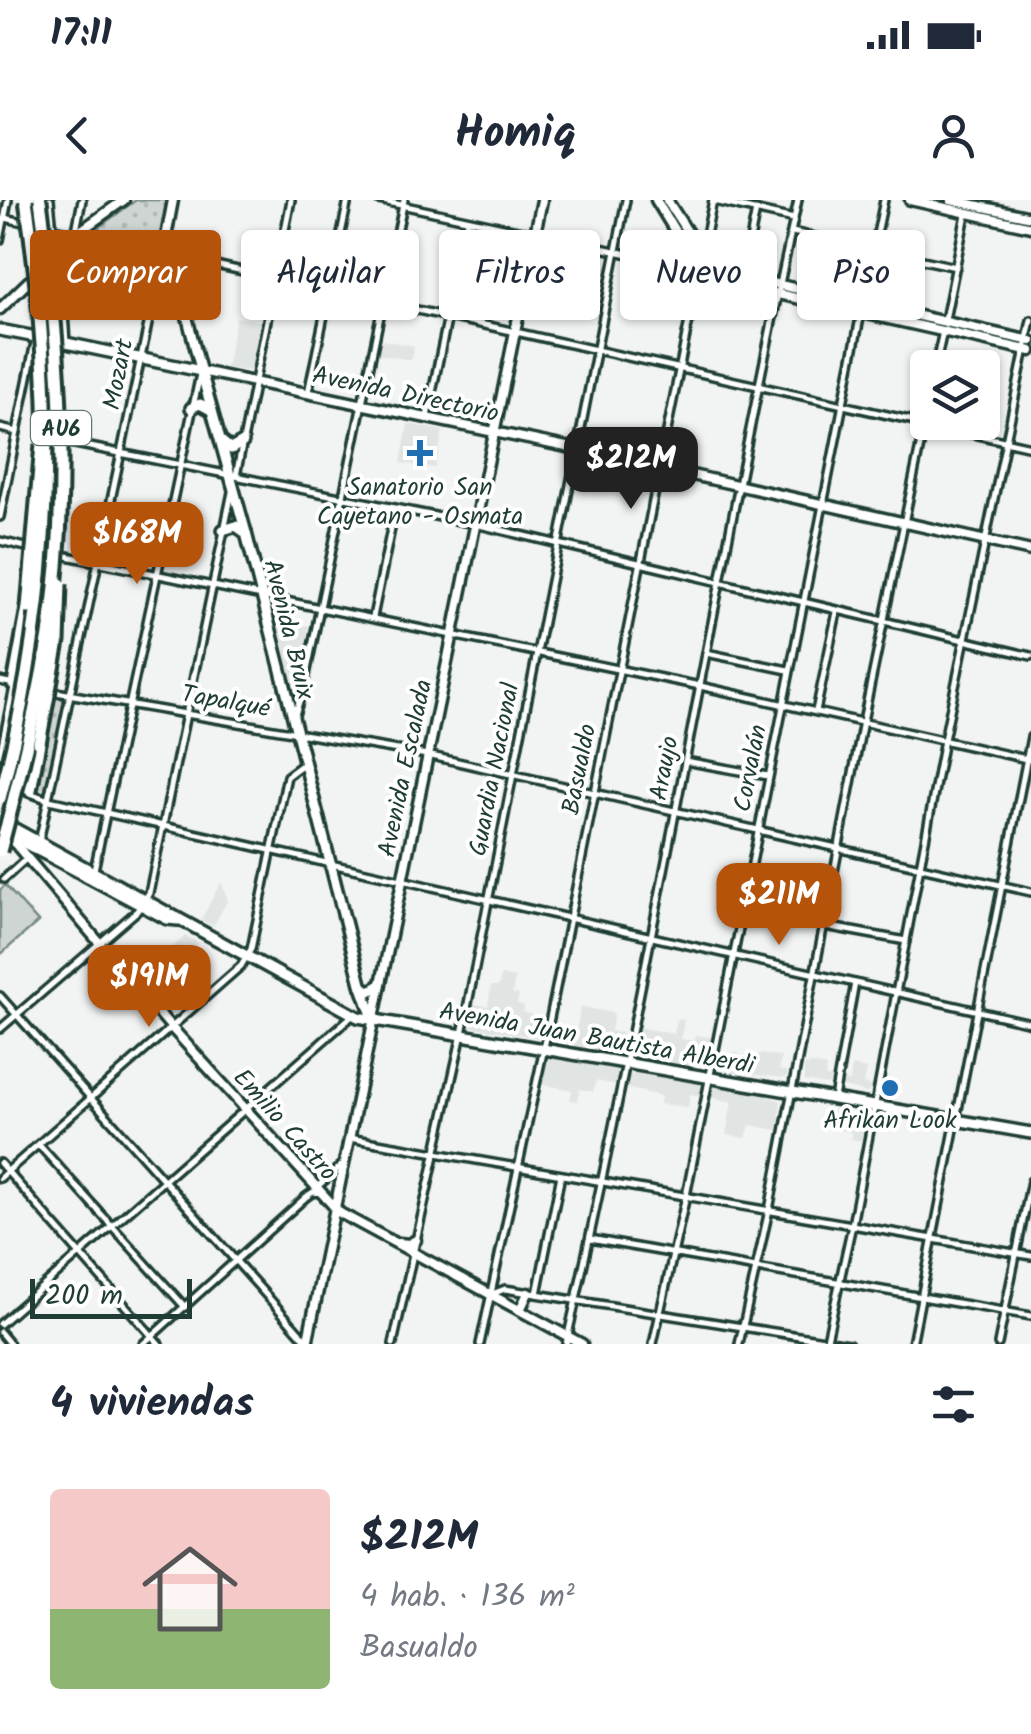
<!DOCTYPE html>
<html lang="es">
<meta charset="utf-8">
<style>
body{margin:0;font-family:Kalam,sans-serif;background:#f2f2f3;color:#1f2937;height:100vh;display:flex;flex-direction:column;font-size:38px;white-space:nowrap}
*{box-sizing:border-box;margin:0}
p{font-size:32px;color:#747a83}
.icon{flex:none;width:55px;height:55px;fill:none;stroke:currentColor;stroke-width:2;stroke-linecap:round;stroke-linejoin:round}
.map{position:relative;height:1144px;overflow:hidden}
.details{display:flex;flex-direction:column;background:#fff;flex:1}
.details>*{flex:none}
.banner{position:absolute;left:30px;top:30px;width:972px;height:90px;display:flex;gap:20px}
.tools{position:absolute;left:910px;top:150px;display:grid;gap:20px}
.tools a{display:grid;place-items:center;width:90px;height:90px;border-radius:10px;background:#fff;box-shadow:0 2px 8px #0004;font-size:50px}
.scale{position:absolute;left:30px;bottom:25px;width:162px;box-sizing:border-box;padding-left:10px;border:5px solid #1f3d34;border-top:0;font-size:28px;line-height:35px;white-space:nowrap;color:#1f3d34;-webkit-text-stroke:8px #fff;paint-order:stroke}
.price{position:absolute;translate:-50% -85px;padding:0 22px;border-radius:20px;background:#b45309;color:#fff;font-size:32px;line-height:65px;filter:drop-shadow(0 2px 5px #0008)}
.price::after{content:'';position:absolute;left:50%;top:60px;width:30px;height:22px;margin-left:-15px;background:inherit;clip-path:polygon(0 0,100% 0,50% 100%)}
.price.active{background:#222;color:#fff}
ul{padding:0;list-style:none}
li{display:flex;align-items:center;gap:30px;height:250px;padding:0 50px}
li span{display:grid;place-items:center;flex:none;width:280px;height:200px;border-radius:10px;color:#555}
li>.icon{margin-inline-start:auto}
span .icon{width:120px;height:120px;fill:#fffc;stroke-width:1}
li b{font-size:42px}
h2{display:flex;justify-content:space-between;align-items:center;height:120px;padding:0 50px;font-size:42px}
.tag{padding:0 35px;border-radius:10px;background:#fff;box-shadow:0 2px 8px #0004;font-size:35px;line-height:90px}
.tag.active{background:#b45309;color:#fff}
.status{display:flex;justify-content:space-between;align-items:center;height:70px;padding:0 50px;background:#fff;direction:ltr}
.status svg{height:28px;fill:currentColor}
header{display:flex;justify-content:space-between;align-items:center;height:130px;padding:0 50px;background:#fff;font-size:45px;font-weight:700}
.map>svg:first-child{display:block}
</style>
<div class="status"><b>17:11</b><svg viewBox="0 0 49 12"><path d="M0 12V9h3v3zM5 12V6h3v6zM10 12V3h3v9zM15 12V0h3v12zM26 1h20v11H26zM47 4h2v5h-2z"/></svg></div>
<header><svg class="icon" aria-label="back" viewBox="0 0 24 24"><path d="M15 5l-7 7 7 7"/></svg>Homiq<svg class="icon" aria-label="person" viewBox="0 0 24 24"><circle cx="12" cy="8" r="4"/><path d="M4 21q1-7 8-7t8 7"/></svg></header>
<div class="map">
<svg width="1031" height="1144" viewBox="0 0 1031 1144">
<defs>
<pattern id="park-dots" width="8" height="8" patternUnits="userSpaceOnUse" patternTransform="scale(2.5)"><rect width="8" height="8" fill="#ced5d3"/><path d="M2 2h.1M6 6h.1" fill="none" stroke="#b0b8b6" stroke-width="1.8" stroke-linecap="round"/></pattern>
</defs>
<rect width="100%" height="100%" fill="#f2f3f3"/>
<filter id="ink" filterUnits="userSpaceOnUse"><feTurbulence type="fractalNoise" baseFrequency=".01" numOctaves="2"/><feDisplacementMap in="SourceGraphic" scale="20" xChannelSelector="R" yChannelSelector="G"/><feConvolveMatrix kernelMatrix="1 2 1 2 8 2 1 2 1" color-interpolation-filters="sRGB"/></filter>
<g filter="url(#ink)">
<g fill="#e0e4e3">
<path d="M236,117L264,122L250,171L226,168Z"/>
<path d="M382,140L414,146L411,160L379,154Z"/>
<path d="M408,224L443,231L435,268L401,263Z"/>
<path d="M277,420L309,426L298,480L292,479Z"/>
<path d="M221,682L228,700L213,726L201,720Z"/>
<path d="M185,736L199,743L163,775L154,765Z"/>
<path d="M501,775L515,778L512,794L519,795L517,804L524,806L523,812L546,819L540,838L468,826L471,804L488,806L491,786H499Z"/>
<path d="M580,807L614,813L611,831L629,835L626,851L620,854L552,841V824L577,828Z"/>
<path d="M677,819L684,820L681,839L694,841L696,835L714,838L706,867L641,858L635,854L637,827L674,834Z"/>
<path d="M732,852L739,853L738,860L743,861L760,854L781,857L779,870L788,872V875L784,878L717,870L716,859L730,862Z"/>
<path d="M551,857L616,868L620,873L618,885L596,881L593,892L580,889L577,901L570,900L572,890L540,884L544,863Z"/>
<path d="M812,864L826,867L825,877L832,878L831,882L827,885L804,881V866Z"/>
<path d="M852,866L866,869L863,884L875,887L867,893L840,886L842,881L850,882Z"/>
<path d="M636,872L699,883L703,888L702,896L690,894L688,907L660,904L661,896L626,888L629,876Z"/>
<path d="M719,886L755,892L781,901L778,930L750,925L746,938L726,935L732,902L709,897L712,889Z"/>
<path d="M828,910L865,916L861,940L851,939V932L824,927Z"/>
</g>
<path fill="#ced5d3" stroke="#768984" stroke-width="2.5" d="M5,685L38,722L0,755V690Z"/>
<g fill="url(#park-dots)" stroke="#768984" stroke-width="2.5">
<path d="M136,0H167L159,41L155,44L100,31L99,27Z"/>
<path d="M53,494L60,496L65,503L47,589L42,594L35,593Z"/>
</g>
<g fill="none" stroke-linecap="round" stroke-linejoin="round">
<g stroke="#1f3d34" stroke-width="12">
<g id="street">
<path d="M50,0L53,30"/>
<path d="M378,0L698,69"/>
<path d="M714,1L794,19"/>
<path d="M5,18L1031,247"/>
<path d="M792,32L956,67"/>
<path d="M0,40L8,0"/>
<path d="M743,75L756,10"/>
<path d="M863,102L884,0"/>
<path d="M945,120L966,14"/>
<path d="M66,143L63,97L82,0"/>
<path d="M935,168L943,131"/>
<path d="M308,193L348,0"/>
<path d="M427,217L468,20"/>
<path d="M0,228L17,232"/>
<path d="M70,243L475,324L1031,456"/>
<path d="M236,276L291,0"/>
<path d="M0,317L36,137"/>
<path d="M0,341L30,348"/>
<path d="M67,356L700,486L1031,560"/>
<path d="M373,417L395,309"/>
<path d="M706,453L788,470"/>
<path d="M0,481L14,484"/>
<path d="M50,491L427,555L1031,692"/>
<path d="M816,511L837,412"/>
<path d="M295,515L304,485L404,0"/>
<path d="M0,555L14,487"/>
<path d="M685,561L768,576"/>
<path d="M30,593L49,600L1031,823"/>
<path d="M39,642L163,53"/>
<path d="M94,670L200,174"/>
<path d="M4,679L26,659"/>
<path d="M825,726L906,741"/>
<path d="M0,796L307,1141"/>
<path d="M0,829L137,711L149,693L232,292"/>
<path d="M834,898L855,783"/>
<path d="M349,938L1031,1056"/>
<path d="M39,945L185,1107"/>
<path d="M0,963L159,1144"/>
<path d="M0,978L241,766L251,749L287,576L303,564"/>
<path d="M317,987L343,964"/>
<path d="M590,1039L1031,1116"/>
<path d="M492,1094L505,1089L849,1144"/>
<path d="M537,1094L561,975"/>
<path d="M0,1124L353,815"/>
<path d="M0,1132L10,1144"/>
<path d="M143,1144L306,997L313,992L322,993"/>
<path d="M393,1144L462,834L626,0"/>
<path d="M480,1144L544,848L713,0"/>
<path d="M566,1144C652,764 715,380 798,0"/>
<path d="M653,1144L686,996L861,113"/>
<path d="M739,1144L769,1010L862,526L928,207"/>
<path d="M826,1144L852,1025L944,540L1031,120"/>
<path d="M912,1144L1031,537"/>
<path d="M998,1144L1031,981"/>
</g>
</g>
<g stroke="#1f3d34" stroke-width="15">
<g id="secondary">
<path d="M173,0L163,53L175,70L201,171L576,249L1031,351"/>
<path d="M656,0L698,69L705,73L778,94L1031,151"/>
<path d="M667,0L701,53L717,66L780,85L1031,141"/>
<path d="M910,0L1031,27"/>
<path d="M951,0L1031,17"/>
<path d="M55,55L76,34L124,0"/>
<path d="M0,109L29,81"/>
<path d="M12,640L171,827L340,1013L582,1144"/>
<path d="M399,1043L409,1044L416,1040"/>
<path d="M520,1110L528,1093"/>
<path d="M307,1144L542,0"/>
</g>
</g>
<g stroke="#1f3d34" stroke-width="16">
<g id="primary">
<path d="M0,130L36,137"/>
<path d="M66,143L201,171L246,333L361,784L373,818"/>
<path d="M191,208L200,204L211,210"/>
<path d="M221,241L231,249L243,242"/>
<path d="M223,330L236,326L246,333"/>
<path d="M15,629L358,817L1031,933"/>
<path d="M13,637L167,719L178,720"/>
<path d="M362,787L370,791L380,785"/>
</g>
</g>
<g stroke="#1f3d34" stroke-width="19">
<g id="highway">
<path d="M14,484L28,408"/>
<path d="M30,590L39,543"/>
</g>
</g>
<use href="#street" stroke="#fff" stroke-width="5"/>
<use href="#secondary" stroke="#fff" stroke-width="8"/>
<use href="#primary" stroke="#fff" stroke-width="9"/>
<use href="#highway" stroke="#fff" stroke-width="11"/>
<g stroke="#1f3d34" stroke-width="19" stroke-linecap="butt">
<g id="highway-bridge">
<path d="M28,408L42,244"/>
<path d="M39,543L58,442L60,384"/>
<path d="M0,598C54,396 57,206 26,0"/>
<path d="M0,651C19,580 37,508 49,435C71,290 60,144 40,0"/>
</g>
</g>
<use href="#highway-bridge" stroke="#fff" stroke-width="11"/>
</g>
</g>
<g fill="#1f6fb2" stroke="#fff" stroke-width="4">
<path d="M415 238h10v10h10v10h-10v10h-10v-10h-10v-10h10z"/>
<circle cx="890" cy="888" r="10"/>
</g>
<g text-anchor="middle" stroke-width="8" stroke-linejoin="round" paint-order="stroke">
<rect fill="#fff" stroke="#627771" stroke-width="2.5" x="31" y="211" width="60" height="34" rx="8"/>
<g font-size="22" font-weight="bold" fill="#1f3d34">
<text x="61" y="236">AU6</text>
</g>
<g font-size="25" fill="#1f3d34" stroke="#fff">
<text transform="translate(117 174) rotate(-79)" y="9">Mozart</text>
<text transform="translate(406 193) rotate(12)" y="9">Avenida Directorio</text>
<text transform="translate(290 429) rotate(76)" y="9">Avenida Bruix</text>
<text transform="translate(226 500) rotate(10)" y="9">Tapalqué</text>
<text transform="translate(404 568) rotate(-78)" y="9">Avenida Escalada</text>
<text transform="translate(663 568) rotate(-79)" y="9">Araujo</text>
<text transform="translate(749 568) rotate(-79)" y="9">Corvalán</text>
<text transform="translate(493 569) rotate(-79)" y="9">Guardia Nacional</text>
<text transform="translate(578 569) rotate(-79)" y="9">Basualdo</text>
<text transform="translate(597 837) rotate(10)" y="9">Avenida Juan Bautista Alberdi</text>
<text transform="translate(286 924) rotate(48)" y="9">Emilio Castro</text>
</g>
<g font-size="25" fill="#1f3d34" stroke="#fff">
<text x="420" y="295">Sanatorio San<tspan x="420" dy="29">Cayetano - Osmata</tspan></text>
<text x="890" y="928">Afrikan Look</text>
</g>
</g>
</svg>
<div class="tools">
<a><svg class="icon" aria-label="layers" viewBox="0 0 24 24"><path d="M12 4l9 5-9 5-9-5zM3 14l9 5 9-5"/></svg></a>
</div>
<div class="scale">200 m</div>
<b class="price active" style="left:631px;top:312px">$212M</b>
<b class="price" style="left:137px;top:387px">$168M</b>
<b class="price" style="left:779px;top:748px">$211M</b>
<b class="price" style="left:149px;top:830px">$191M</b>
<div class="banner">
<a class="tag active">Comprar</a>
<a class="tag">Alquilar</a>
<a class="tag">Filtros</a>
<a class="tag">Nuevo</a>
<a class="tag">Piso</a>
</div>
</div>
<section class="details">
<h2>4 viviendas<svg class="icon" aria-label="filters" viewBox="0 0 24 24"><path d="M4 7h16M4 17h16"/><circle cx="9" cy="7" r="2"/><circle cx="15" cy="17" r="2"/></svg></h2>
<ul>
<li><span style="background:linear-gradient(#f6c9c9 60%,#8fb573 0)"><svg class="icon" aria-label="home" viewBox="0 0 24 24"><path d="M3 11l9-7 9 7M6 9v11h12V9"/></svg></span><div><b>$212M</b><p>4 hab. · 136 m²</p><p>Basualdo</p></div></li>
</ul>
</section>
